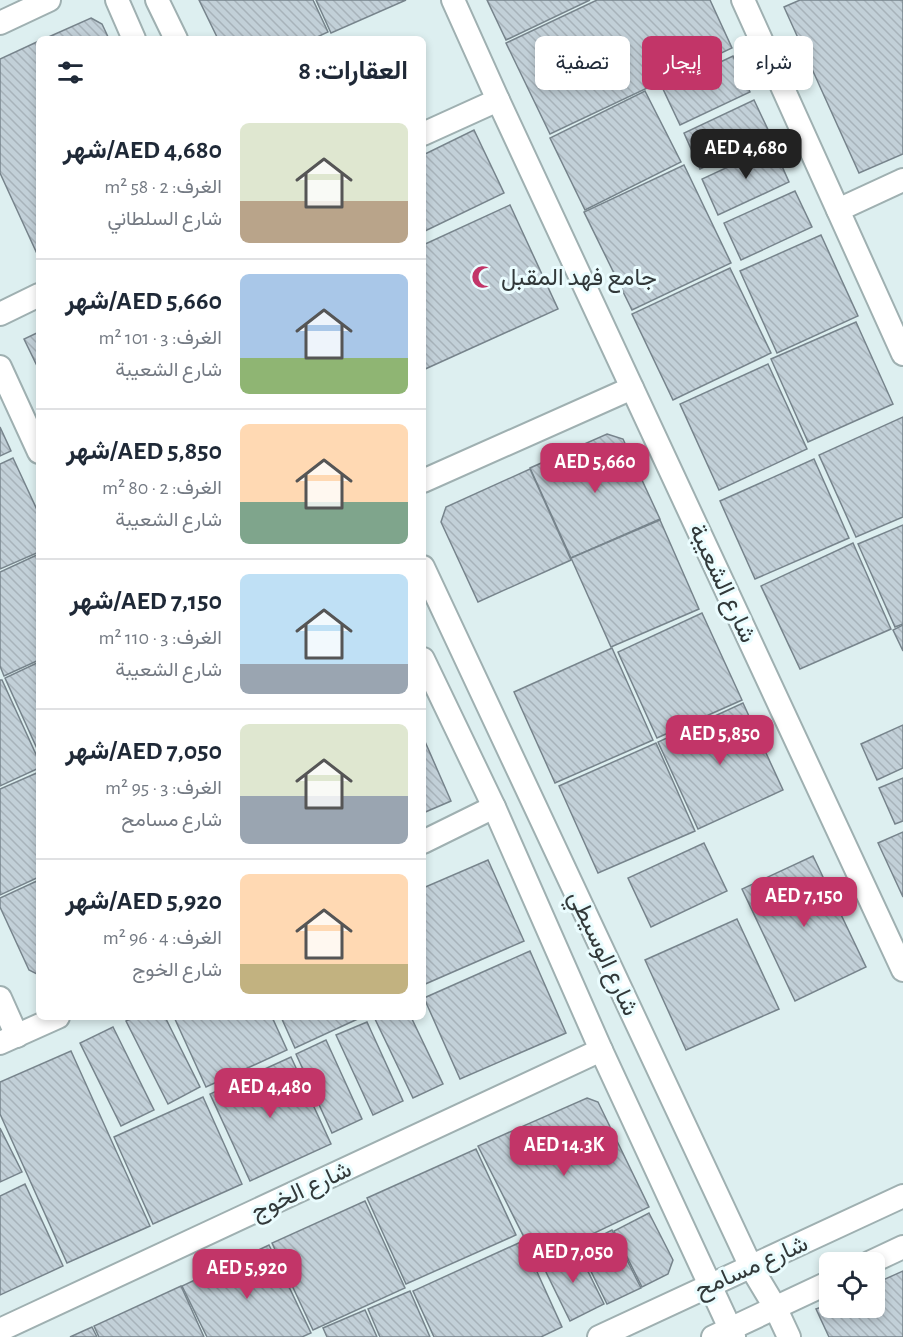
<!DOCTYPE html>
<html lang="ar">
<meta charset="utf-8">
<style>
body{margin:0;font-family:"Alegreya Sans",Vazirmatn,sans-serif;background:#f2f2f3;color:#1f2937;direction:rtl;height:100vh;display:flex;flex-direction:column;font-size:22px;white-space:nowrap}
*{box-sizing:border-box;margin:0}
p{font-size:20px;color:#747a83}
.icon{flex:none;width:33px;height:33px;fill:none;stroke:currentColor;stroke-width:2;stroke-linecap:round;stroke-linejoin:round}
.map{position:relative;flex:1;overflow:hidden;direction:ltr}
.details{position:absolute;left:36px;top:36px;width:390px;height:984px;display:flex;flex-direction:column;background:#fff;border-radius:9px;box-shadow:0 3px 9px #0003;direction:rtl}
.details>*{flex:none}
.top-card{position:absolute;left:444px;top:36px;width:369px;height:54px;direction:rtl;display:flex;gap:12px}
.fabs{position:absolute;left:819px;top:1252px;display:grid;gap:12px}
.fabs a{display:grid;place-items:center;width:66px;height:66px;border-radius:9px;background:#fff;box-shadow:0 3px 9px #0003;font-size:30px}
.price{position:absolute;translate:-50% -51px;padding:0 14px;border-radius:12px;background:#c23568;color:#fff;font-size:20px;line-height:39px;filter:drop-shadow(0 2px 3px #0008)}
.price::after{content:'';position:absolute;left:50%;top:36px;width:18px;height:14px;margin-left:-9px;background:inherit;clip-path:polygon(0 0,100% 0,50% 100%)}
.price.on{background:#222;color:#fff}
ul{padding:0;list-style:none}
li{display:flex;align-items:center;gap:18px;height:150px;padding:0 18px}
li+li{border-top:2px solid #e0e1e3}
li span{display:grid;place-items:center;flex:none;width:168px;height:120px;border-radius:9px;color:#555}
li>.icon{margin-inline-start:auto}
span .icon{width:72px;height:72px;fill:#fffc;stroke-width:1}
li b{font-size:26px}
h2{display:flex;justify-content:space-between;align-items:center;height:72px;padding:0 18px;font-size:26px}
.chip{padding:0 21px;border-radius:9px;background:#fff;box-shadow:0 3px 9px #0003;font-size:21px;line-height:54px}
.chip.on{background:#c23568;color:#fff}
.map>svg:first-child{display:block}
</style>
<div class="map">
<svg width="903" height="1337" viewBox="0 0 903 1337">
<defs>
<pattern id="building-back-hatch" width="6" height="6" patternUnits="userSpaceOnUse" patternTransform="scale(1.5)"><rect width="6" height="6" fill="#c2d0d8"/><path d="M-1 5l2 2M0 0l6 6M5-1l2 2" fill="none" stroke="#a7b3ba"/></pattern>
</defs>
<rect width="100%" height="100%" fill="#ddeff0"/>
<g fill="url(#building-back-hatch)" stroke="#77848c" stroke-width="1.5">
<path d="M199,0H313L328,32L313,39H218Z"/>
<path d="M316,0H406L331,33Z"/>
<path d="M487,0H590L506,40Z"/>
<path d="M597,0H710L732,48L550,134L506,43Z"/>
<path d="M800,0H903V154L859,173L784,7Z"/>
<path d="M91,18L102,24L109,39H44Z"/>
<path d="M39,41V258L0,173V59Z"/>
<path d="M733,56L750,92L680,125L663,89Z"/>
<path d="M645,91L681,162L585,210L550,138Z"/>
<path d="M754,100L771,136L700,169L684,133Z"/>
<path d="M474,130L504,193L425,231L423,228V155Z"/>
<path d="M773,146L789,182L718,215L702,179Z"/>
<path d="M684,165L731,263L632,310L584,212Z"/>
<path d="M795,191L812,227L741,260L724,223Z"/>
<path d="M510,205L558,309L423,370V245Z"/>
<path d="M821,235L858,316L777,353L740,271Z"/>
<path d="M730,268L771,353L673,400L632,314Z"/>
<path d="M856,322L893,404L808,442L771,359Z"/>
<path d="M39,332V370L24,339Z"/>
<path d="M768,364L807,449L719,490L680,404Z"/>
<path d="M903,417V517L856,537L819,455Z"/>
<path d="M0,427L11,451L0,456Z"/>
<path d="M607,434L623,439L660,519L571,558L530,468Z"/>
<path d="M13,458L39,514V552L0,569V464Z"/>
<path d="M814,459L849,538L755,579L720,501Z"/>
<path d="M530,469L571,560L478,602L441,522L446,507Z"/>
<path d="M660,520L699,609L611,647L571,558Z"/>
<path d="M903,525V624L895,627L858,544Z"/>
<path d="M853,543L891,629L800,669L761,586Z"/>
<path d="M39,554V660L4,676L0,666V572Z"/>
<path d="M702,613L742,700L657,738L618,652Z"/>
<path d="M903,625V651L893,630Z"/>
<path d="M612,648L653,740L555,783L514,692Z"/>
<path d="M39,662V753L5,678Z"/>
<path d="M0,680H2L39,761V768L0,786Z"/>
<path d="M743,703L783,790L698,829L658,742Z"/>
<path d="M903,725V768L877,780L861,744Z"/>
<path d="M423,737L451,801L423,813Z"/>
<path d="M656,743L695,831L598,873L559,786Z"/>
<path d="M39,772V877L0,895V789Z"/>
<path d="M903,778V821L895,824L879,788Z"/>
<path d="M903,832V897L878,843Z"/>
<path d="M704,843L727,891L651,927L628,878Z"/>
<path d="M813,856L866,967L795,1001L742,889Z"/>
<path d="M488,860L524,941L423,985V888Z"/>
<path d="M39,880V975L29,970L0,907V898Z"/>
<path d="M737,919L779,1009L686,1050L645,960Z"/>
<path d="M530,951L566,1033L460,1079L424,998Z"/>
<path d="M134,1017H165L200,1087L168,1104L126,1021Z"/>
<path d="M174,1017H272L287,1050L206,1087Z"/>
<path d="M281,1017H362L295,1048Z"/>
<path d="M379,1017H411L443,1084L413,1098L375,1019Z"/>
<path d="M367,1022L403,1101L373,1115L336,1035Z"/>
<path d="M113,1027L154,1110L121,1126L80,1043Z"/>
<path d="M326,1040L362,1119L332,1133L296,1054Z"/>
<path d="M71,1051L150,1226L67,1263L0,1114V1082Z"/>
<path d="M291,1057L331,1144L250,1181L210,1094Z"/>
<path d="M203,1097L242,1184L153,1224L114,1137Z"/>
<path d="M587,1098L598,1102L649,1207L536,1261L478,1146Z"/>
<path d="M0,1128L22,1172L0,1182Z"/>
<path d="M476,1149L516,1235L406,1284L367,1198Z"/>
<path d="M25,1184L63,1266L0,1295V1196Z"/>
<path d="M365,1201L405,1288L313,1330L272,1243Z"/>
<path d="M649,1213L673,1260L668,1274L642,1287L614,1231Z"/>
<path d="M612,1230L641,1288L607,1304L579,1247Z"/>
<path d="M523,1241L562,1327L541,1337H434L413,1291Z"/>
<path d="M269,1245L311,1333L302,1337H207L182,1286Z"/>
<path d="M576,1247L604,1304L570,1321L542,1264Z"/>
<path d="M903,1271V1337H829L816,1309L830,1304V1308H874V1284Z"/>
<path d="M181,1286L204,1337H99L94,1326Z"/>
<path d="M410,1291L430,1337H380L368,1309Z"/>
<path d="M365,1310L377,1337H327L323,1328Z"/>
<path d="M92,1327L97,1337H70Z"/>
</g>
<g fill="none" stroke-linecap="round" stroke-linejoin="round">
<g stroke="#9fb0b1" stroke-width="26">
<g id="street">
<path d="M117,0L134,39"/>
<path d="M157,0L176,39"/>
<path d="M453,0L498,100L903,970"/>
<path d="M743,0L903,354"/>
<path d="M0,23L49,0"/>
<path d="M423,134L498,100"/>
<path d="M838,210L903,180"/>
<path d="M0,314L39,295"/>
<path d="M0,367L39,452"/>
<path d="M423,481L632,388"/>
<path d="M423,567L751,1267L775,1307L789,1337"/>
<path d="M423,659L494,807L601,1050L734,1337"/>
<path d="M423,842L494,807"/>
<path d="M0,998L17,1036"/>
<path d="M0,1043L58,1017"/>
<path d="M869,1263L903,1247"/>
<path d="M0,1330L601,1050"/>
<path d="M599,1337L903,1196"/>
<path d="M713,1337L830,1282"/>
</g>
</g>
<use href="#street" stroke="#fff" stroke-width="22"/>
</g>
<defs>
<g id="mosque-bare" transform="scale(1.8)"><path d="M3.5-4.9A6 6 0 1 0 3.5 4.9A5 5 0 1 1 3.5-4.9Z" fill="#c23568" stroke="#eafcfe" stroke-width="2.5" paint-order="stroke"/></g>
</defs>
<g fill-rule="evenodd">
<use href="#mosque-bare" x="483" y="277"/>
</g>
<g text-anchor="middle" stroke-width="6" stroke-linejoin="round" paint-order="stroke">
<g font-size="24" fill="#32393a" stroke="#eafcfe" text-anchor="start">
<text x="501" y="285">جامع فهد المقبل</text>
</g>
<g font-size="24" fill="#32393a" stroke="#eafcfe">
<text transform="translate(723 583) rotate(65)" y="8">شارع الشعيبة</text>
<text transform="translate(604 953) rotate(65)" y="8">شارع الوسيطي</text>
<text transform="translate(301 1190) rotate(-25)" y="8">شارع الخوج</text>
<text transform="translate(751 1266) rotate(-24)" y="8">شارع مسامح</text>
</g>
</g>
</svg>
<div class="fabs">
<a><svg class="icon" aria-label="locate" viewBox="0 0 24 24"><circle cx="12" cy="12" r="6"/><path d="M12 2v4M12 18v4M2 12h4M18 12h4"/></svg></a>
</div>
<b class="price on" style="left:746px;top:180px">AED 4,680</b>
<b class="price" style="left:595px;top:494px">AED 5,660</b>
<b class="price" style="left:720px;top:766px">AED 5,850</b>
<b class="price" style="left:804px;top:928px">AED 7,150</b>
<b class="price" style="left:270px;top:1119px">AED 4,480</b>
<b class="price" style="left:564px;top:1177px">AED 14.3K</b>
<b class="price" style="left:573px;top:1284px">AED 7,050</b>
<b class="price" style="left:247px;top:1300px">AED 5,920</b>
<div class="top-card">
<a class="chip">شراء</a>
<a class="chip on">إيجار</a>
<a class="chip">تصفية</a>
</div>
<section class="details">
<h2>العقارات: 8<svg class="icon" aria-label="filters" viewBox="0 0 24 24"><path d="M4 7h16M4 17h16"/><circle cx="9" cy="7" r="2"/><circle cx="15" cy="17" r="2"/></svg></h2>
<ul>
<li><span style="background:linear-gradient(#dfe7d0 65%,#b9a48a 0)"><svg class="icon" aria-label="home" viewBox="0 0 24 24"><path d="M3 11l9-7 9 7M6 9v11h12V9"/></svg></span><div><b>AED 4,680/شهر</b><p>الغرف: 2 · 58 m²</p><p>شارع السلطاني</p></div></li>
<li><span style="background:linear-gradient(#a9c7e8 70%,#8fb573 0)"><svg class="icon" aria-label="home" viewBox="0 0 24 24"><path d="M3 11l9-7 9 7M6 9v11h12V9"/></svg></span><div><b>AED 5,660/شهر</b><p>الغرف: 3 · 101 m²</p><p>شارع الشعيبة</p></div></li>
<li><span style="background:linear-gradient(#ffd9b3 65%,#7fa58c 0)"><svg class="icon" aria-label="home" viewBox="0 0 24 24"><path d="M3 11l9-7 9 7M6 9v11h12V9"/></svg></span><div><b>AED 5,850/شهر</b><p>الغرف: 2 · 80 m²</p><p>شارع الشعيبة</p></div></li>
<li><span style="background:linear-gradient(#bfe0f5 75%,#9aa5b1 0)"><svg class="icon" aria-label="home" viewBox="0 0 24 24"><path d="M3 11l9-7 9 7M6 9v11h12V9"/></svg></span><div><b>AED 7,150/شهر</b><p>الغرف: 3 · 110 m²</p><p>شارع الشعيبة</p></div></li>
<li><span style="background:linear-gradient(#dfe7d0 60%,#9aa5b1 0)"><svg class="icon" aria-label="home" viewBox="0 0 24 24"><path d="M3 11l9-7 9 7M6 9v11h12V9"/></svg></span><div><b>AED 7,050/شهر</b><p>الغرف: 3 · 95 m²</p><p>شارع مسامح</p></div></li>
<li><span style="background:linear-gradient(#ffd9b3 75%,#c2b280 0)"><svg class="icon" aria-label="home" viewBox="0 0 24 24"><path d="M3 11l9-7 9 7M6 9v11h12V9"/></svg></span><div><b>AED 5,920/شهر</b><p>الغرف: 4 · 96 m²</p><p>شارع الخوج</p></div></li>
</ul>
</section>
</div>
